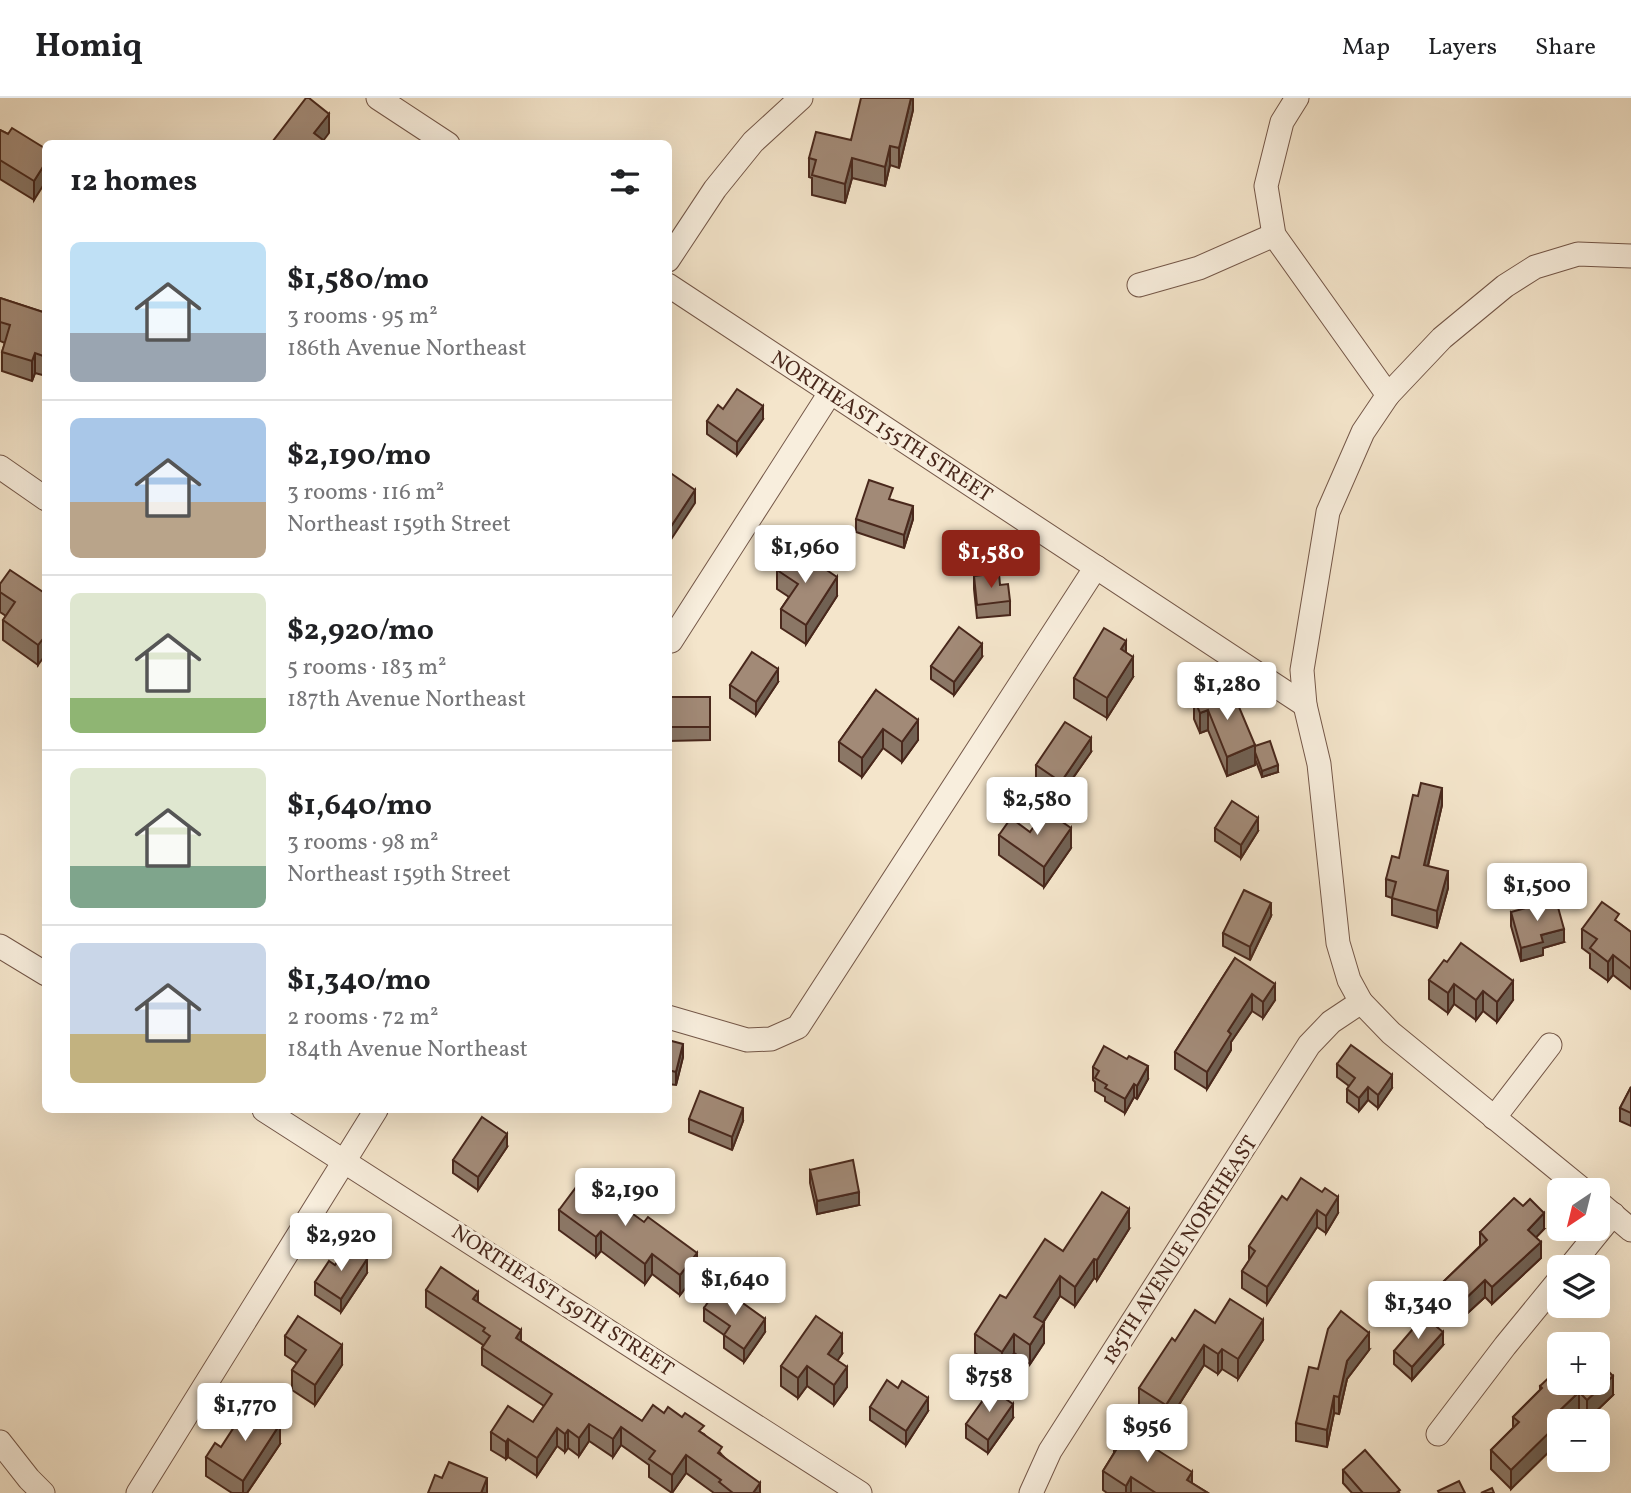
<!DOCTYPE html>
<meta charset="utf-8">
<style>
body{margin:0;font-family:Vollkorn,serif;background:#f6f6f6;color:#202124;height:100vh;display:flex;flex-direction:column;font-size:26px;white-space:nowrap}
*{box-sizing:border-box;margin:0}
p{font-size:23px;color:#757577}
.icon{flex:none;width:38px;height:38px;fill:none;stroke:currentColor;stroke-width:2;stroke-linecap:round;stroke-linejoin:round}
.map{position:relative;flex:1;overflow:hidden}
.panel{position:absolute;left:42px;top:42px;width:630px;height:973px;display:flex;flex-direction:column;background:#fff;border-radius:10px;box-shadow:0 7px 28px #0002}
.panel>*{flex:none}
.needle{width:46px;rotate:215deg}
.fabs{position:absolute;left:1547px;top:1080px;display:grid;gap:14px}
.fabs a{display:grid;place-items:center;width:63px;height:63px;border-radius:10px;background:#fff;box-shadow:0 7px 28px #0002;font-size:35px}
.price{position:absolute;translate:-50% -60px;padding:0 16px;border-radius:7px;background:#fff;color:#222;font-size:23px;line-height:46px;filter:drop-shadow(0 2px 4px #0008)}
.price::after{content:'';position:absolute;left:50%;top:42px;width:21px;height:16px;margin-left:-10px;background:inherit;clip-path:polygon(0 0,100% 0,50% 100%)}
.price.selected{background:#8f2418;color:#fff}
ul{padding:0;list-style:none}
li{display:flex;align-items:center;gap:21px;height:175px;padding:0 28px}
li+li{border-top:2px solid #e0e0e0}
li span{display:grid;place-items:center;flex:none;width:196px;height:140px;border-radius:10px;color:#555}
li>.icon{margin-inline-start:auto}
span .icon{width:84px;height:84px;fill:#fffc;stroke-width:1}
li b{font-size:30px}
h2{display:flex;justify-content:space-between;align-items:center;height:84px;padding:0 28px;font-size:30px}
header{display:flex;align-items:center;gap:42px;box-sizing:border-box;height:98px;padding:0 35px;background:#fff;border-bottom:2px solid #e0e0e0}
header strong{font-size:33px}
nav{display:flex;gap:38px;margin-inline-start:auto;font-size:24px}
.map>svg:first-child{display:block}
</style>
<header>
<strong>Homiq</strong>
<nav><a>Map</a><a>Layers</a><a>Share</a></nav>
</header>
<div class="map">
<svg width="1631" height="1395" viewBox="0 0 1631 1395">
<rect width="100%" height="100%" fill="#f4e5cb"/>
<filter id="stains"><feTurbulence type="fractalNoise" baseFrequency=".00286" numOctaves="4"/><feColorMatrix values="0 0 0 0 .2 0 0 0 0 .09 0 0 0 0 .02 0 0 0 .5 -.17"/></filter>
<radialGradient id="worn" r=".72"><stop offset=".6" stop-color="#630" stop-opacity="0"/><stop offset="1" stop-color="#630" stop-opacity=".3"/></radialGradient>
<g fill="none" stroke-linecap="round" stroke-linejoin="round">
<g stroke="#745748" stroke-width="25">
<g id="minor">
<path d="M378,0L448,46"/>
<path d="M1297,0L1282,24L1266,88L1274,137L1388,297"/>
<path d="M668,162L715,91L753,44L801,0"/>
<path d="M668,187L1305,607"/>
<path d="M1139,187L1199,170L1274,137"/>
<path d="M0,369L46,401"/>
<path d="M671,543L830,295"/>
<path d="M0,848L46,876"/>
<path d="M668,919L747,942L771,941L798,929L1096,469"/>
<path d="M264,1012L860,1395"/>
<path d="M1494,1020L1550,947"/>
<path d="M1583,1092L1391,935L1361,904L1349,882L1338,845L1319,666L1305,607L1302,572L1328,414L1363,334L1388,297L1442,240L1505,188L1535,169L1578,156L1631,158"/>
<path d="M1598,1104L1631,1132"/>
<path d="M1570,1169L1613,1116"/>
<path d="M1438,1336L1505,1248L1559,1182"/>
<path d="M0,1344L29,1381L43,1395"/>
<path d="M138,1395L376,1012"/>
<path d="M1031,1395L1050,1353L1309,947L1331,924L1361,904"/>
</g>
</g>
<use href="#minor" stroke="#f8eedd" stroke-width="23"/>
</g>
<g fill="#8b7766" stroke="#49281c" stroke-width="2">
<path d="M913,0V12L899,70L890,67L885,88L852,80L845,105L812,97V80L809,79V60L851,42Z"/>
<path d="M0,32L8,36L46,51L34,102L0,81Z"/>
<path d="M0,200L46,215V278L35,275L32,283L2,273V254L5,245L0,243Z"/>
<path d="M723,311L763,321L737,357L707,336V323Z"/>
<path d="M893,402L913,421L904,450L856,434V421Z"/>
<path d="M777,472L837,498L806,546L781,530V511L789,499L777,491Z"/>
<path d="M974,478L1000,487L1010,503V517L977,520L974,491Z"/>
<path d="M0,486L46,496L38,567L3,542V522L6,518L0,514Z"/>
<path d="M982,559L954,597L931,581V568Z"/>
<path d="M1133,579L1107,620L1074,600V580Z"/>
<path d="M778,584L756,617L730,600V587Z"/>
<path d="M876,592L918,642L902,664L883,650L862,679L839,663V644Z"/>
<path d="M668,599H710V642L668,643Z"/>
<path d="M1194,601L1218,604L1255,648L1278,674L1262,679L1255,661V667L1227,678L1208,632L1200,635L1194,621Z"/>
<path d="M1091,654L1061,697L1036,680V667Z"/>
<path d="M1442,707L1428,768L1448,790L1437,830L1392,817V800L1386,798V781L1399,760Z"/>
<path d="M1215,730L1258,733L1241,760L1215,743Z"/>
<path d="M1030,734L1071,750L1044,789L999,757V737Z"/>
<path d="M1511,814L1564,844L1543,850V857L1521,863L1511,828Z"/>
<path d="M1271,818L1250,862L1223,848V835Z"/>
<path d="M1619,825L1631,834V891L1613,877L1608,883L1590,870V856L1582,850V831Z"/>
<path d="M1235,860L1275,902L1263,920L1252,913L1231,944V952L1207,991L1175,971V954Z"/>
<path d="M1447,864L1513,902L1497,924L1483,913L1476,922L1454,906L1448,915L1429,901V882Z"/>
<path d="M668,942L683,959L676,987L668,986Z"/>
<path d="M1337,966L1392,990L1378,1010L1368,1002L1359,1013L1347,1004V991L1349,988L1337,979Z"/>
<path d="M1093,969L1148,981L1137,1001L1134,999L1125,1015L1105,1003V999L1095,993V984L1093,982Z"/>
<path d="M1631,989V1028L1620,1023V1010Z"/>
<path d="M689,1021L743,1023L732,1052L689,1034Z"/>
<path d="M507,1049L478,1092L453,1075V1062Z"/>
<path d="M810,1072L859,1107L817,1116L810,1085Z"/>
<path d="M1287,1102L1338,1115L1326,1135L1317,1129L1267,1206L1242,1190V1173L1249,1163V1148Z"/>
<path d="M559,1112L697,1175L680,1197L652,1176L645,1186L601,1153L596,1159L559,1132Z"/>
<path d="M1129,1131L1097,1182L1094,1180L1075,1208L1060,1198L1043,1225L1044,1245L1030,1266L1014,1255L1002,1273L975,1255V1236L1006,1200L1063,1153Z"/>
<path d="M1544,1131L1536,1139L1541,1160L1492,1206L1485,1199L1460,1222L1441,1202V1186L1480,1148V1134Z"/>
<path d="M335,1167L367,1175L341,1214L315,1197V1184Z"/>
<path d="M426,1192L478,1204L521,1243L642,1323L664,1315L704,1336L722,1357L760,1395H714L686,1375L672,1395L649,1379V1367L621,1347L613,1359L589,1343L579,1358L568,1350L565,1354L557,1348L537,1378L508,1359L506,1361L491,1352V1334L533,1324L544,1308L482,1267V1250L483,1247L426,1209Z"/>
<path d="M704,1210L765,1234L744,1264L724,1250V1237L704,1223Z"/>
<path d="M1215,1225L1263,1242L1238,1281L1222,1271L1218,1276L1204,1267L1166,1327L1139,1310V1290Z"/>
<path d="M285,1238L342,1267L315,1307L292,1292V1272L297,1265L285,1257Z"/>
<path d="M1443,1247L1412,1282L1394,1266V1253Z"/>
<path d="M1369,1252L1347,1281L1339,1316L1334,1315L1327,1349L1296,1343V1325L1318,1271Z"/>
<path d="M842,1256L837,1263L847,1289L834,1307L807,1288L798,1300L781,1288V1268Z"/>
<path d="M1540,1288L1613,1297L1587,1322L1579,1313L1559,1323L1511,1391L1491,1371V1352L1513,1330V1319L1540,1292Z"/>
<path d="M870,1309L928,1313L906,1347L870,1322Z"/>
<path d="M1013,1320L988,1355L966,1340V1326Z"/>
<path d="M1114,1339L1156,1351L1192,1385L1208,1395H1107L1103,1392V1373L1114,1355Z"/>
<path d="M280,1346L247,1395H232L206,1378V1359L221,1349Z"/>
<path d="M1343,1372L1400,1395H1352L1343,1385Z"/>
</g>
<g fill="#716153" stroke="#49281c" stroke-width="2">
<path d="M911,0H913V12L899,70V50Z"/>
<path d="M329,16V35L323,43V46H314V35Z"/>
<path d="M890,48V67L885,88V69Z"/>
<path d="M852,60V80L845,105V86Z"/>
<path d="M46,64V83L34,102V83Z"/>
<path d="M35,255V275L32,283V263Z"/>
<path d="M763,308V321L737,357V344Z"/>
<path d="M695,392V405L670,443V430Z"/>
<path d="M913,408V421L904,450V437Z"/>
<path d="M837,479V498L806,546V527Z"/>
<path d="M46,537V556L38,567V547Z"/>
<path d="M1126,543V563L1121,551Z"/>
<path d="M982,546V559L954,597V584Z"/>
<path d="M1133,559V579L1107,620V600Z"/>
<path d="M778,571V584L756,617V604Z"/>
<path d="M1208,612V632L1200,635V615Z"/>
<path d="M918,622V642L902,664V644Z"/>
<path d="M883,631V650L862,679V660Z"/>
<path d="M1091,640V654L1061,697V684Z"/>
<path d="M1255,647V667L1227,678V659Z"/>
<path d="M1278,667V674L1262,679V673Z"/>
<path d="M1442,690V707L1424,784V767Z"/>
<path d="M1258,720V733L1241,760V747Z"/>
<path d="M1071,730V750L1044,789V769Z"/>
<path d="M1448,773V790L1437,830V813Z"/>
<path d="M1271,805V818L1250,862V849Z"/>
<path d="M1564,831V844L1543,850V857L1521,863V850L1541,837Z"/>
<path d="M1613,857V877L1608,883V864Z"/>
<path d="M1513,883V902L1497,924V904Z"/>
<path d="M1275,886V902L1263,920V904Z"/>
<path d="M1454,886V906L1448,915V895Z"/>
<path d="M1483,893V913L1476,922V902Z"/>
<path d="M1252,896V913L1231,944V952L1207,991V974L1228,933Z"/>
<path d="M683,946V959L676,987V974Z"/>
<path d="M1148,968V981L1137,1001V988Z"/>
<path d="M1392,977V990L1378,1010V997Z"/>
<path d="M1134,986V999L1125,1015V1001Z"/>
<path d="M1368,989V1002L1359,1013V1000Z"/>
<path d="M743,1010V1023L732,1052V1039Z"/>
<path d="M507,1036V1049L478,1092V1079Z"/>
<path d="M859,1094V1107L817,1116V1103Z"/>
<path d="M1338,1099V1115L1326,1135V1118Z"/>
<path d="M1129,1111V1131L1097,1182V1162Z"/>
<path d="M1317,1112V1129L1267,1206V1189Z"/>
<path d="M1544,1115V1131L1528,1148V1132Z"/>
<path d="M601,1133V1153L596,1159V1139Z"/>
<path d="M1541,1144V1160L1492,1206V1189Z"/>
<path d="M697,1155V1175L680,1197V1177Z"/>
<path d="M652,1156V1176L645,1186V1166Z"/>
<path d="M367,1161V1175L341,1214V1201Z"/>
<path d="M1094,1161V1180L1075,1208V1189Z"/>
<path d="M1060,1178V1198L1034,1238V1219Z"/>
<path d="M1485,1182V1199L1460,1222V1206Z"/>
<path d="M478,1194V1211L473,1201Z"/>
<path d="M765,1221V1234L744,1264V1251Z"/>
<path d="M1263,1222V1242L1238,1281V1261Z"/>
<path d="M1044,1225V1245L1030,1266V1247Z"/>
<path d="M521,1232V1250L516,1240Z"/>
<path d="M1443,1234V1247L1412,1282V1269Z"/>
<path d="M1369,1235V1252L1347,1281L1339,1316V1299L1347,1263Z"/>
<path d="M842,1236V1256L828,1276V1256Z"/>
<path d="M1014,1236V1255L1002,1273V1254Z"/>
<path d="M342,1247V1267L315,1307V1287Z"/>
<path d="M1204,1247V1267L1166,1327V1307Z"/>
<path d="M1222,1251V1271L1218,1276V1256Z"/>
<path d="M807,1268V1288L798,1300V1280Z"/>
<path d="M847,1269V1289L834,1307V1287Z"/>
<path d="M1613,1278V1297L1587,1322V1302Z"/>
<path d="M1579,1294V1313L1569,1323H1559V1344L1511,1391V1372L1557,1315Z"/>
<path d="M1334,1298V1315L1327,1349V1332Z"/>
<path d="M928,1300V1313L906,1347V1333Z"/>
<path d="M1013,1306V1320L988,1355V1342Z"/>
<path d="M280,1326V1346L247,1395H243V1383Z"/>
<path d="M589,1326V1343L579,1358V1340Z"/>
<path d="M621,1329V1347L613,1359V1341Z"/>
<path d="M557,1330V1348L537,1378V1360Z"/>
<path d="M568,1332V1350L565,1354V1336Z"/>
<path d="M1156,1340V1360L1151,1348Z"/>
<path d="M508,1341V1359L506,1361V1344Z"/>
<path d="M686,1357V1375L672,1395V1377Z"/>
<path d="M1192,1374V1394L1187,1382Z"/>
<path d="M1131,1379V1395H1126V1388Z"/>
<path d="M487,1380V1395H481Z"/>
<path d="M760,1385V1395H753Z"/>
</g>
<g fill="#a28a77" stroke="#49281c" stroke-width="2">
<path d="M306,0H309L329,16L314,35L323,42L320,46H276L273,43Z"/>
<path d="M861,0H911L899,50L890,48L885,69L852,60L845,86L812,77L816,62L809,60L816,34L851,42Z"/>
<path d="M12,30L46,51V64L34,83L0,62V32L8,36Z"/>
<path d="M0,200L46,215V259L35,255L32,263L2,254L10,227L0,224Z"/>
<path d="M737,291L763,308L737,344L707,323L718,307L723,311Z"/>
<path d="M669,374L695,392L670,430L668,429Z"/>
<path d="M869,382L893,390L889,401L913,408L904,437L856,421Z"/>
<path d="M792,449L837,479L806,527L781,511L798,486L777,472Z"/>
<path d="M10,472L46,496V537L38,547L3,522L15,504L0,494V486Z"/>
<path d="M999,475L1000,487L1008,486L1010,503L977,507L974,478Z"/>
<path d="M959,529L982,546L954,584L931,568Z"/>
<path d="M1104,530L1126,543L1121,551L1133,559L1107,600L1074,580Z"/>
<path d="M752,554L778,571L756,604L730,587Z"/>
<path d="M876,592L918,622L902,644L883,631L862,660L839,644Z"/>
<path d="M1214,593L1218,604L1234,597L1255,647L1227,659L1208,612L1200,615L1194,601Z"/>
<rect x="668" y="599" width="42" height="30"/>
<path d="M1065,624L1091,640L1061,684L1036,667Z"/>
<path d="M1270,643L1278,667L1262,673L1255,654V648Z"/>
<path d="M1421,685L1442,690L1424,767L1448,773L1437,813L1392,800L1396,784L1386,781L1392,758L1399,760L1413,697L1418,698Z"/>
<path d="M1232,703L1258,720L1241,747L1215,730Z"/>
<path d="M1045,712L1071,730L1044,769L999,737L1011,720L1030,734Z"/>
<path d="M1244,792L1271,805L1250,849L1223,835Z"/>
<path d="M1556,802L1564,831L1541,837L1543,844L1521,850L1511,814Z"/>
<path d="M1602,804L1619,816L1615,822L1631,834V871L1613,857L1608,864L1590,850L1597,841L1582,831Z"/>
<path d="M1461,845L1513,883L1497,904L1483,893L1476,902L1454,886L1448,895L1429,882L1444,862L1447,864Z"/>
<path d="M1235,860L1275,886L1263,904L1252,896L1228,933L1231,936L1207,974L1175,954Z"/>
<path d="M668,942L683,946L676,974L668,972Z"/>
<path d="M1351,947L1392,977L1378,997L1368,989L1359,1000L1347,991L1355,980L1337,966Z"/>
<path d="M1104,948L1127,961L1129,958L1148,968L1137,988L1134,986L1125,1001L1105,990L1107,987L1095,980L1099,973L1093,969Z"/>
<path d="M1631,989V1015L1620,1010Z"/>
<path d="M700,993L743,1010L732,1039L689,1021Z"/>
<path d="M482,1019L507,1036L478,1079L453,1062Z"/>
<path d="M853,1062L859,1094L817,1103L810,1072Z"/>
<path d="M583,1080L644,1124L648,1119L697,1155L680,1177L652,1156L645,1166L601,1133L596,1139L559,1112Z"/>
<path d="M1301,1080L1322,1094L1325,1090L1338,1099L1326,1118L1317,1112L1267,1189L1242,1173L1255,1153L1249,1148L1282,1098L1287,1102Z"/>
<path d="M1102,1094L1129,1111L1097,1162L1094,1161L1075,1189L1060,1178L1034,1219L1044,1225L1030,1247L1014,1236L1002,1254L975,1236L1000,1197L1006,1200L1045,1141L1063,1153Z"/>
<path d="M1514,1100L1523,1108L1530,1101L1544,1115L1528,1132L1541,1144L1492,1189L1485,1182L1460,1206L1441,1186L1487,1142L1480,1134Z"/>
<path d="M347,1149L367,1161L341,1201L315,1184L329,1163L335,1167Z"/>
<path d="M441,1169L478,1194L473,1201L521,1232L516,1240L642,1323L653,1307L664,1315L668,1309L682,1319L685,1315L704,1328L699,1333L722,1349L718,1355L760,1385L753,1395H733L719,1384L721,1382L686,1357L672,1377L649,1361L655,1353L621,1329L613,1341L589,1326L579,1340L568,1332L565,1336L557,1330L537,1360L508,1341L506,1344L491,1334L508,1308L533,1324L552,1296L482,1250L490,1238L483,1233L485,1230L426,1192Z"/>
<path d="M719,1188L765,1221L744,1251L724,1237L730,1228L704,1210Z"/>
<path d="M1230,1201L1263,1222L1238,1261L1222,1251L1218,1256L1204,1247L1166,1307L1139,1290L1172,1240L1175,1243L1195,1212L1215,1225Z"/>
<path d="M1341,1213L1369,1235L1347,1263L1339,1299L1334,1298L1327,1332L1296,1325L1309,1269L1318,1271L1328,1231Z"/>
<path d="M298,1218L342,1247L315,1287L292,1272L306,1252L285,1238Z"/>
<path d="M816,1218L842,1236L828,1256L847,1269L834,1287L807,1268L798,1280L781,1268Z"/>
<path d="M1424,1218L1443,1234L1412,1269L1394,1253Z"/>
<path d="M1598,1263L1613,1278L1587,1302L1579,1294L1557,1315L1563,1321L1511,1372L1491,1352L1519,1324L1513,1319L1542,1290L1540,1288L1559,1270V1284H1598Z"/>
<path d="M887,1282L898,1290L902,1283L928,1300L906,1333L870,1309Z"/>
<path d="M991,1291L1013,1306L988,1342L966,1326Z"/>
<path d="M249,1306L280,1326L243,1383L206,1359L215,1345L221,1349Z"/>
<path d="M1126,1321L1156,1340L1151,1348L1192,1374L1187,1382L1208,1395H1156L1131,1379L1126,1388L1103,1373L1121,1344L1114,1339Z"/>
<path d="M1365,1352L1400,1392L1396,1395H1363L1343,1372Z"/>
<path d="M449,1364L487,1380L481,1395H428L435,1377L442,1380Z"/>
<path d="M1459,1383L1465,1395H1439L1438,1393Z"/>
<path d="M1492,1390L1494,1395H1481Z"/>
</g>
<g text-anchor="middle" stroke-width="6" stroke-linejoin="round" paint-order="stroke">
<g font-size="21" fill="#49281c" stroke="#f8eedd">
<text transform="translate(882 328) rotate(33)" y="7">NORTHEAST 155TH STREET</text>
<text transform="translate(1179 1152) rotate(-57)" y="7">185TH AVENUE NORTHEAST</text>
<text transform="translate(563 1202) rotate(33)" y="7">NORTHEAST 159TH STREET</text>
</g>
</g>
<rect width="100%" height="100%" filter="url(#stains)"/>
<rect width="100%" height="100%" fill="url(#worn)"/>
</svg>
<div class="fabs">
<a><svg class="needle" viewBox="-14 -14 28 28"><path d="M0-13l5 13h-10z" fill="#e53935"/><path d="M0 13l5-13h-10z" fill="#757577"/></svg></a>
<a><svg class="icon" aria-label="layers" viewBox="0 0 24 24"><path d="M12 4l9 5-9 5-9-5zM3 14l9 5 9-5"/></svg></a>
<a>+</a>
<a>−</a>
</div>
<b class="price" style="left:805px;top:487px">$1,960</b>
<b class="price selected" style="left:991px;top:492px">$1,580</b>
<b class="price" style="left:1227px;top:624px">$1,280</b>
<b class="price" style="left:1037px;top:739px">$2,580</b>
<b class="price" style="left:1537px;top:825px">$1,500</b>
<b class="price" style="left:625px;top:1130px">$2,190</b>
<b class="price" style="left:341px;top:1175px">$2,920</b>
<b class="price" style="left:735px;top:1219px">$1,640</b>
<b class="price" style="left:1418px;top:1243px">$1,340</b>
<b class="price" style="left:989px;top:1316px">$758</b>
<b class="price" style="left:245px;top:1345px">$1,770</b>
<b class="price" style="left:1147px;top:1366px">$956</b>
<section class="panel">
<h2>12 homes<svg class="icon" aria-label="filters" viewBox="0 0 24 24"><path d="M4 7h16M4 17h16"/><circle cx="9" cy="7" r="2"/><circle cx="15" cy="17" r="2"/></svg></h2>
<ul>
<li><span style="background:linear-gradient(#bfe0f5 65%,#9aa5b1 0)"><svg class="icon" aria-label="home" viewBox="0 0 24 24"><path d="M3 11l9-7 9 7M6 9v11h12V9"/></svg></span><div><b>$1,580/mo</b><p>3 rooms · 95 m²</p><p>186th Avenue Northeast</p></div></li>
<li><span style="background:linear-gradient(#a9c7e8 60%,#b9a48a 0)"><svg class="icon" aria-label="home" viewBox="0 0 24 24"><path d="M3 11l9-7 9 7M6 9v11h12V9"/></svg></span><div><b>$2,190/mo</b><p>3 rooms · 116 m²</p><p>Northeast 159th Street</p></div></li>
<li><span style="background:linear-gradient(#dfe7d0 75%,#8fb573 0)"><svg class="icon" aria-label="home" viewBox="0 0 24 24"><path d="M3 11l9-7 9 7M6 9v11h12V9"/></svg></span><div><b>$2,920/mo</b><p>5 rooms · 183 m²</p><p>187th Avenue Northeast</p></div></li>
<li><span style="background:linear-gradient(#dfe7d0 70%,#7fa58c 0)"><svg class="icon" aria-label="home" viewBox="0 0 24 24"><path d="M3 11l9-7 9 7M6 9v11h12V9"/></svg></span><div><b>$1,640/mo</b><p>3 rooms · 98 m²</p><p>Northeast 159th Street</p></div></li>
<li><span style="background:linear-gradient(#c9d6e8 65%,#c2b280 0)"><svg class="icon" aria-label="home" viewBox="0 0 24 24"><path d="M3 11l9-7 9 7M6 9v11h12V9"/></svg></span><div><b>$1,340/mo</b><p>2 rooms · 72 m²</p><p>184th Avenue Northeast</p></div></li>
</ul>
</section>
</div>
